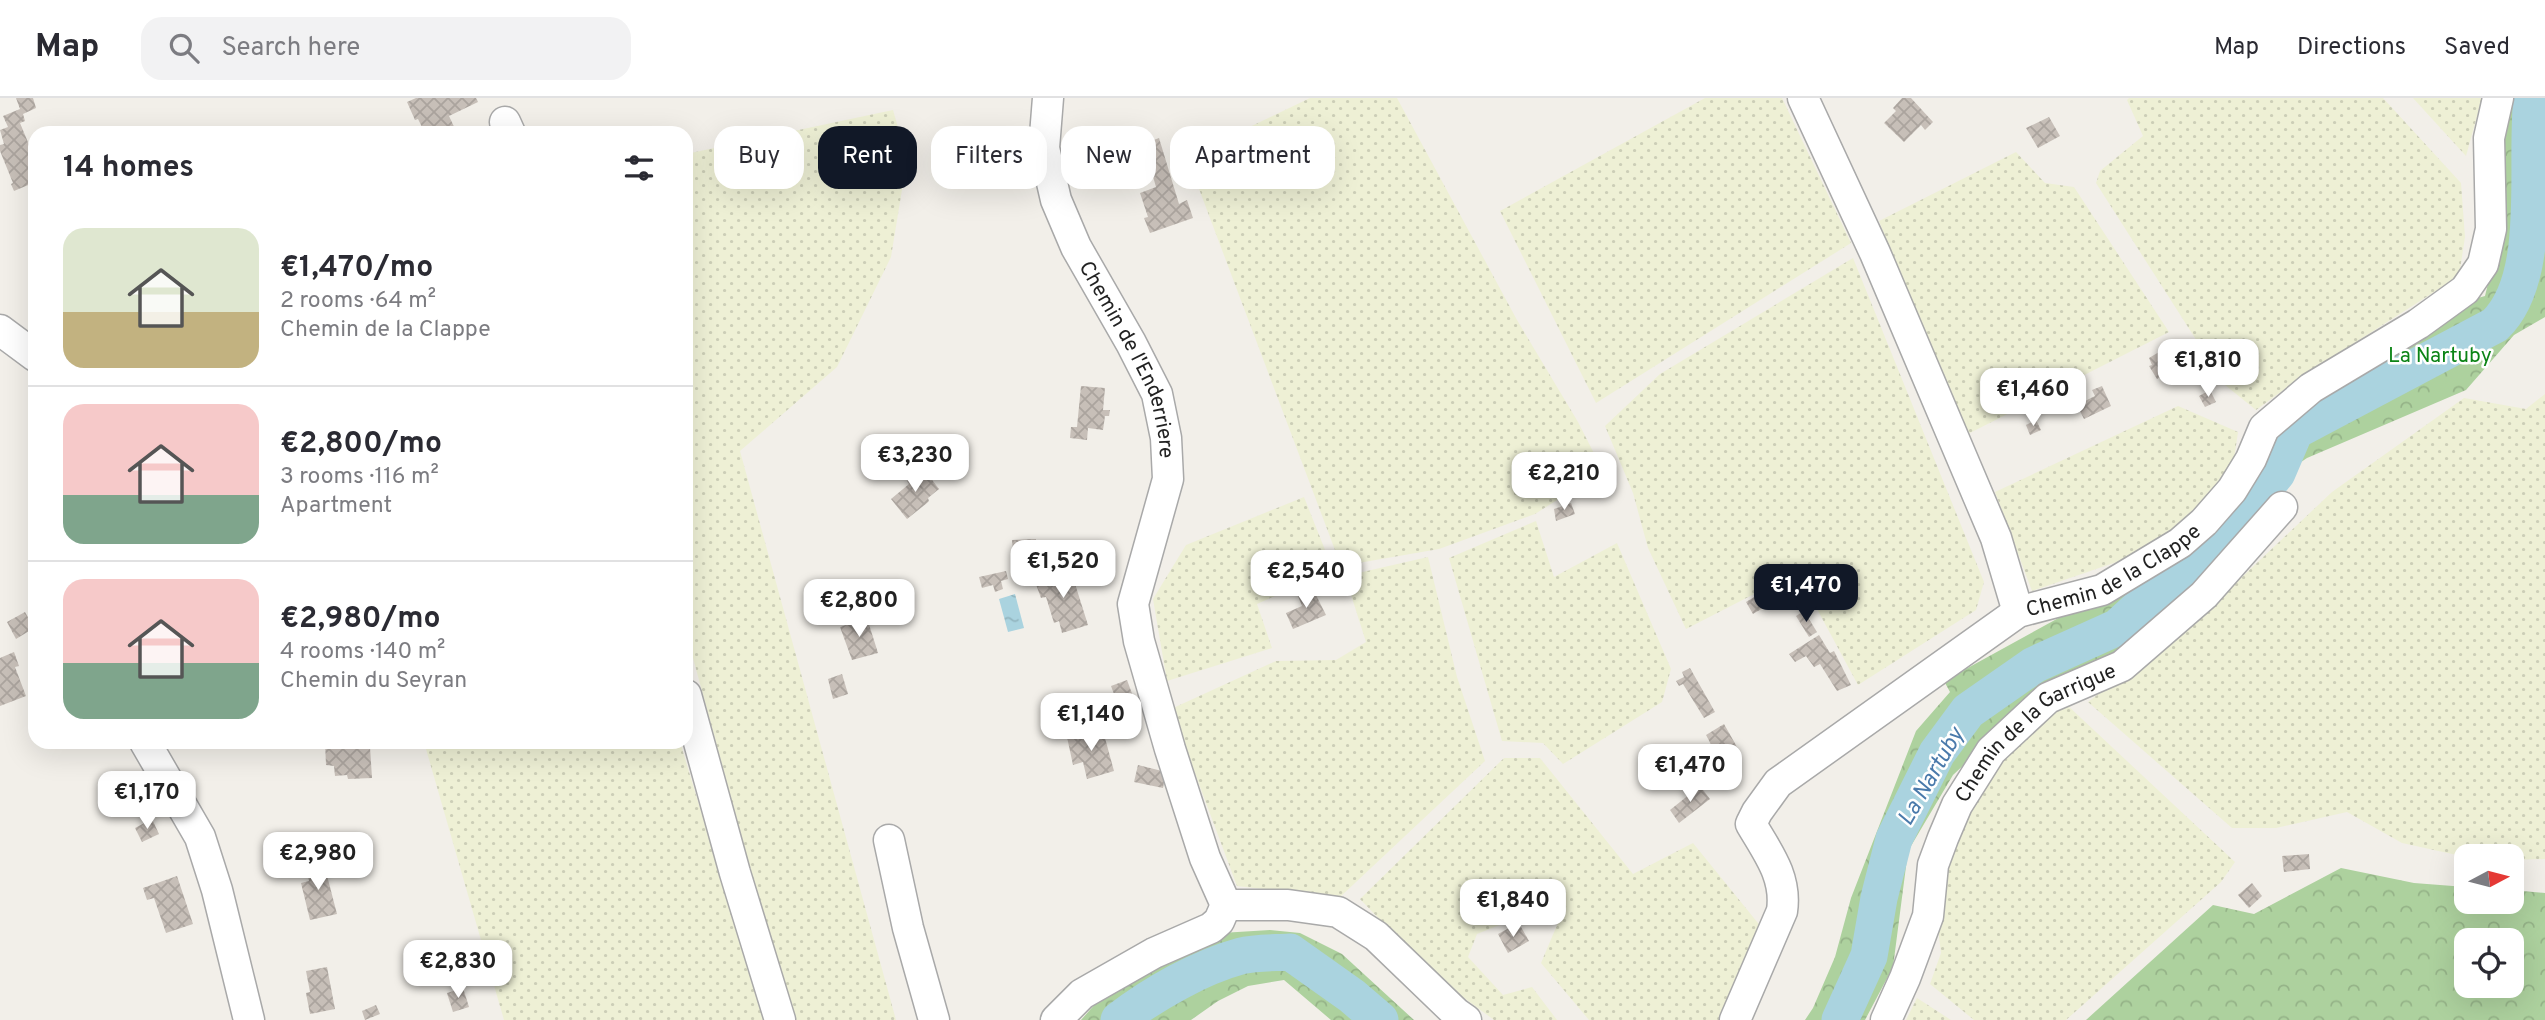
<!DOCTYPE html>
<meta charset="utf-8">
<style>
body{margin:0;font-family:Overpass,sans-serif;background:#f2f2f3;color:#2b2b33;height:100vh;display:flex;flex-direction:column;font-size:26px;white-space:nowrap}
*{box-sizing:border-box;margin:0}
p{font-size:23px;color:#7c7c81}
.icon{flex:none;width:38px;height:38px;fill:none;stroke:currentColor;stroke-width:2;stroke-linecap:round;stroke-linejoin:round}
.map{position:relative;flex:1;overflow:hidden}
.side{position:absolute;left:28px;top:28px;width:665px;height:623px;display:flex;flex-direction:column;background:#fff;border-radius:21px;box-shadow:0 7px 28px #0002}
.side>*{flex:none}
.top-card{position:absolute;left:714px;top:28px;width:665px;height:63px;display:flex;gap:14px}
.needle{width:46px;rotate:83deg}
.tools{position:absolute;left:2454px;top:746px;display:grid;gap:14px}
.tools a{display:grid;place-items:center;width:70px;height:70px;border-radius:14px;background:#fff;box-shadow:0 7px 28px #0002;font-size:35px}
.price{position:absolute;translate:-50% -60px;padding:0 16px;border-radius:14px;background:#fff;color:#222;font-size:23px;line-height:46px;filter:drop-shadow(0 2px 4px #0008)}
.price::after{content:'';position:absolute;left:50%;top:42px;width:21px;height:16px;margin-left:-10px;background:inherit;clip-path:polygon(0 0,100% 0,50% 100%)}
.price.active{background:#111827;color:#fff}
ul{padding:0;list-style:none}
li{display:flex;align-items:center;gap:21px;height:175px;padding:0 35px}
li+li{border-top:2px solid #e1e1e2}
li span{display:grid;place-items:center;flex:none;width:196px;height:140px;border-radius:21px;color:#555}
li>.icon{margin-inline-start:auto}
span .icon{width:84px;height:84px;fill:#fffc;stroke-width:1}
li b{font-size:30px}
h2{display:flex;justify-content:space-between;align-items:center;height:84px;padding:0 35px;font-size:30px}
.pill{padding:0 24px;border-radius:21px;background:#fff;box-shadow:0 7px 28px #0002;font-size:24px;line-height:63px}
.pill.active{background:#111827;color:#fff}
header{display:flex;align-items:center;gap:42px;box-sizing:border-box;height:98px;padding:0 35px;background:#fff;border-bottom:2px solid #e1e1e2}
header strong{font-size:33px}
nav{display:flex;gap:38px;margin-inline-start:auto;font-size:24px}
.search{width:490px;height:63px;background:#f2f2f3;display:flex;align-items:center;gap:18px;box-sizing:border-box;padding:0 24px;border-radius:21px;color:#7c7c81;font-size:26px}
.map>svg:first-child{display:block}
</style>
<header>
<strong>Map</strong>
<div class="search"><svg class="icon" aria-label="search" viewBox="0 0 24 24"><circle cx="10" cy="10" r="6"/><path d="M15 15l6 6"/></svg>Search here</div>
<nav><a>Map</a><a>Directions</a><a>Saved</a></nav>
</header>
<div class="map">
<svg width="2545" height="922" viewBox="0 0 2545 922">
<defs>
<pattern id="farmland-dots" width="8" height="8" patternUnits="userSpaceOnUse" patternTransform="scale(1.75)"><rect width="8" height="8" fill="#eef0d5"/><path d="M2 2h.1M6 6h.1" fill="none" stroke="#ccceb7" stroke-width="1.8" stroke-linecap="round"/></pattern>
<pattern id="forest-crowns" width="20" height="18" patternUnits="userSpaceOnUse" patternTransform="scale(1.75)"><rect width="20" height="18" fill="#add19e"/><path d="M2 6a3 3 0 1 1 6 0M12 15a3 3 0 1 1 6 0" fill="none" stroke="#95b388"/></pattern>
<pattern id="water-ripples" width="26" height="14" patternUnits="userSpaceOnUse" patternTransform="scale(1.75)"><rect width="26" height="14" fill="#aad3df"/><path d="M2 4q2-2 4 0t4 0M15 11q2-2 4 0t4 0" fill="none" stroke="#92b5bf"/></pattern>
<pattern id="building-cross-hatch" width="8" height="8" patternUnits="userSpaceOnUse" patternTransform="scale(1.75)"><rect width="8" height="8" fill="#c7bfb8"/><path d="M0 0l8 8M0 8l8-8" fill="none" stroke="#aba49e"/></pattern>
</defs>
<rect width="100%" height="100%" fill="#f2efe9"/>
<g fill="url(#farmland-dots)">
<path d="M1310,0H1397L1517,222L1578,324L1603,373L1535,416L1439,451L1341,468L1187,59Z"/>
<path d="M1705,0H1782L1851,145L1596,305L1500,113Z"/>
<path d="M2129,0H2383L2461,85L2465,139L2459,178L2303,278L2256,312L2225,287L2096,85L2100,73L2143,38L2127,2Z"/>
<path d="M2413,0H2482L2466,58Z"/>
<path d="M893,12L907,61L891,159L837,269L740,353L896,922H791L686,534V56Z"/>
<path d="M2016,54L2045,85L2074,89L2169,234L1964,338L1879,123Z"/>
<path d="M1853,160L1984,484L1976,512L1858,587L1797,474L1686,531L1648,450L1633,395L1605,328L1660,276Z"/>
<path d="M2545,296V761L2511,762V758L2466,759L2402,745L2347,714L2276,730H2232L2088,604L2203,516L2332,394L2464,300L2526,311Z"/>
<path d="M2178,308L2238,334L2233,368L2203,407L2140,456L2032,493L1995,394Z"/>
<path d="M1304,399L1333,472L1257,506L1272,550L1167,583L1153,501L1186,447Z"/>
<path d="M1536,423L1554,479L1617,445L1671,571L1662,604L1563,666L1543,645L1502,643L1449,460Z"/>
<path d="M1428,459L1457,579L1485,663L1339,800L1237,788L1171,611L1276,563L1336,562L1366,544L1345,478Z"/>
<path d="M2066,606L2235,764L2221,784L2066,922H1974L1930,886L1941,855L1935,806L1950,748L1986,678L2030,633Z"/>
<path d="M424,644H680L764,922H504Z"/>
<path d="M1504,660H1540L1633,776L1693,745L1762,830L1721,922H1589L1541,865L1560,820L1522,818L1477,836L1468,859L1503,897L1532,889L1557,922H1494L1433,877L1360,801Z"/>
<path d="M1917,900L1951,922H1906Z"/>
</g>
<g fill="url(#forest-crowns)" fill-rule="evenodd">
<path d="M2504,0H2545V219L2514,237L2466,292L2307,360L2282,377L2280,403L2142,545L2047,589L1953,677L1908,753L1893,869L1865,922H1805L1813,910L1835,859L1851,800L1916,633L1950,594L1944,583L2064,517L2220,401L2263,338L2428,214L2485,198L2505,115L2501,5Z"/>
<path d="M2341,770L2414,785L2466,789V803H2511V792L2545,795V922H2086L2213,807L2254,816ZM2466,842H2511V887H2466Z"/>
<path d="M1270,832L1300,835L1342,856L1414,922H1331L1284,882L1248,888L1218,903L1191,922H1081L1097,904L1221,835Z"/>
</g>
<path fill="url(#water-ripples)" d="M1015,496L1024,530L1008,534L999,501Z"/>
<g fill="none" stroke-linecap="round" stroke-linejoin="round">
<g stroke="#aad3df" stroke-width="37">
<path d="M1119,922C1153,896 1200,869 1241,858C1256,854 1274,855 1290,854L1352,898L1380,922"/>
<path d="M1840,922L1869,858L1879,800L1894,741L1937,655L1968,613L2034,567L2118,529L2250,408L2277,375L2295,333L2495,227C2545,179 2524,65 2532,0"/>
</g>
</g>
<g fill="url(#building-cross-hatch)">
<path d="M16,0H33L36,10L23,16L25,23L20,25L35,61V75L30,78L33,85L14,93L11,86L13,85L0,53V47L4,46L0,32L8,29L3,18L20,11Z"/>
<path d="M416,0H476L478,4L449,18L457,35H425L418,21L415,22L407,4Z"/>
<path d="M1902,0H1911L1933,24L1925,32L1921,27L1904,44L1884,25L1896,13L1893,10Z"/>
<path d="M2049,19L2060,38L2038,50L2026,30Z"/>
<path d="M1125,32L1132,50L1159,40L1179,106L1187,102L1193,120L1150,135L1144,120L1148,119L1140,95L1156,89L1148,61L1127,68L1124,54L1115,56L1108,37Z"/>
<path d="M2159,254L2169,274L2157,281L2149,268L2152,267L2149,260Z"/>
<path d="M1081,288L1105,290L1103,312H1110L1109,318H1105L1103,332L1088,330L1087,342L1070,340L1071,329H1077Z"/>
<path d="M2102,288L2111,308L2084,321L2077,307L2095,298L2092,292Z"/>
<path d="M2210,292L2216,304L2205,309L2199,298Z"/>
<path d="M2036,322L2041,332L2030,337L2026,327Z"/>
<path d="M923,370L939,391L928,400L929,403L927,405L907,421L891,401L909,386L907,383Z"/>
<path d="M1571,405L1575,416L1556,423L1554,411Z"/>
<path d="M1036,441V452L1013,453L1012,442Z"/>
<path d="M1070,470L1088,527L1062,535L1059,523L1054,525L1046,499L1041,500L1034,481Z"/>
<path d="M1006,473L1008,481L1001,483L1003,491L995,494L993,487L982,490L979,479Z"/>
<path d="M1782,485L1788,495L1753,516L1746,504L1772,488L1774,490Z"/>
<path d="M1313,491L1326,517L1293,531L1286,515L1302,508L1298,498Z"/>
<path d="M1804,513L1817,534L1809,539L1796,518Z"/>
<path d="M25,514L34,530L16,541L7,524Z"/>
<path d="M867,520L878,555L852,562L840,529Z"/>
<path d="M1819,537L1830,555L1834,553L1851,587L1837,593L1820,566L1814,569L1806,558L1795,564L1789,556Z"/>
<path d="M14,554L19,568L15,569L26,598L0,608V560Z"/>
<path d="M1690,570L1715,614L1704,620L1683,586L1679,588L1676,583L1684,579L1682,574Z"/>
<path d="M842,576L848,596L833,601L828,581Z"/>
<path d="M1127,582L1137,609L1121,615L1111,588Z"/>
<path d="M1724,626L1741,656L1732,662L1737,669L1706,687L1693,664L1714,652L1706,637Z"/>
<path d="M1096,631L1098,642L1105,640L1114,673L1087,681L1083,664L1073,667L1067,639Z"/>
<path d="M325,644L338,645L337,647L358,646L357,651L370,649L372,680L348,681L347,677L335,678L334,668L326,667Z"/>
<path d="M1138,667L1166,674L1163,690L1134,684Z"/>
<path d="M1700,688L1710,701L1679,725L1670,712Z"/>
<path d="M152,721L159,736L142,744L135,730Z"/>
<path d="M2309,756L2310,771L2284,774L2282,758Z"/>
<path d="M323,762L337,816L310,822L301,785L309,783L305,766Z"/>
<path d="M177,778L193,826L166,835L154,800L147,802L143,790Z"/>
<path d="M2252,785L2262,798L2249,810L2238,797Z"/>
<path d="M1511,829L1513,833L1521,829L1529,843L1508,855L1498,836Z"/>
<path d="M327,869L335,911L310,916L306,895L310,894L306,873Z"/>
<path d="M463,890L469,909L453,914L447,895Z"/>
<path d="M376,907L380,916L365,922L362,913Z"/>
</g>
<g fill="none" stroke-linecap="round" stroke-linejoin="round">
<g stroke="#a9a9a9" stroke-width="33">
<g id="minor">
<path id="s1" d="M1048,0L1044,50L1056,102L1076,149L1131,245L1157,296L1166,340L1168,381L1133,506L1139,543L1170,651L1205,760L1226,807"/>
<path d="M1803,0L1875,155L1996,440L2018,514"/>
<path d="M505,24L510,35"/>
<path d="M0,232L35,258"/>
<path d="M686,597L735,775L780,922"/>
<path d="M145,644L200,739L217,792L249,922"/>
<path d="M889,742L908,830L934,922"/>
<path d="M1056,922L1082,896L1154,855L1211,830L1219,823L1226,807H1288L1338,814L1376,838L1456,915L1466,922"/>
<path id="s2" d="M1735,922L1782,813C1787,779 1768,755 1751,726L1757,714L1778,685L2018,514L2102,492L2180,445L2204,424L2232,392L2251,361L2264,330L2311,290L2418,226L2465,192L2483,166L2491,131L2489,40L2498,0"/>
<path id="s3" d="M1886,922L1905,880L1928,818L1933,767L1943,740L1957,707L1991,653L2048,600L2122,568L2204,497L2282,409"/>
</g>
</g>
<use href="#minor" stroke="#fff" stroke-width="30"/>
</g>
<g text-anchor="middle" stroke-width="5" stroke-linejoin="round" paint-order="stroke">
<g font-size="21" fill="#0c8416" stroke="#fff">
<text x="2440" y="264">La Nartuby</text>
</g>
<g font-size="21" fill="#222" stroke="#fff">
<text dy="7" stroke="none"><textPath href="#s1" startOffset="280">Chemin de l'Enderriere</textPath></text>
<text dy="7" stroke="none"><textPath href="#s2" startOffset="662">Chemin de la Clappe</textPath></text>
<text dy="7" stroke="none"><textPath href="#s3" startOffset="338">Chemin de la Garrigue</textPath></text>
</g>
<g font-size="23" font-style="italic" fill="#4a7aab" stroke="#fff">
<text transform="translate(1930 678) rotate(-60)" y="8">La Nartuby</text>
</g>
</g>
</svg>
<div class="tools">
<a><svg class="needle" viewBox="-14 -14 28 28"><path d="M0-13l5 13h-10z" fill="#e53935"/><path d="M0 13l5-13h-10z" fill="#7c7c81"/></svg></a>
<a><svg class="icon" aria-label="locate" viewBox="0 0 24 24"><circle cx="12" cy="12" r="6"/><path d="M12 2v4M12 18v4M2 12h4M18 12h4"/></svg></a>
</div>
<b class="price" style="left:2208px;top:301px">€1,810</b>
<b class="price" style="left:2033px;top:330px">€1,460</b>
<b class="price" style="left:915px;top:396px">€3,230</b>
<b class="price" style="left:1564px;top:414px">€2,210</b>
<b class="price" style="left:1063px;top:502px">€1,520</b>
<b class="price" style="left:1306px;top:512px">€2,540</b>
<b class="price active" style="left:1806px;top:526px">€1,470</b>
<b class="price" style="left:859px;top:541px">€2,800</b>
<b class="price" style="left:1091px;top:655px">€1,140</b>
<b class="price" style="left:1690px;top:706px">€1,470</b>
<b class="price" style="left:147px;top:733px">€1,170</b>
<b class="price" style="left:318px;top:794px">€2,980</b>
<b class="price" style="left:1513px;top:841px">€1,840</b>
<b class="price" style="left:458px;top:902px">€2,830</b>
<div class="top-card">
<a class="pill">Buy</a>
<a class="pill active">Rent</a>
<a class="pill">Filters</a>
<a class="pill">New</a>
<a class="pill">Apartment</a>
</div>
<section class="side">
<h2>14 homes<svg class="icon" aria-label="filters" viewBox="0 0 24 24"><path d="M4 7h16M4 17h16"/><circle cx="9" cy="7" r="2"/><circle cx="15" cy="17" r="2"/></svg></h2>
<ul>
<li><span style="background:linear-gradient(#dfe7d0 60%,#c2b280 0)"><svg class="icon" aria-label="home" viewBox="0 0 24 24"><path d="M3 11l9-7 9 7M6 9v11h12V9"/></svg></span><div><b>€1,470/mo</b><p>2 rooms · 64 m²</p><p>Chemin de la Clappe</p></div></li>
<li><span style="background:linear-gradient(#f6c9c9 65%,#7fa58c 0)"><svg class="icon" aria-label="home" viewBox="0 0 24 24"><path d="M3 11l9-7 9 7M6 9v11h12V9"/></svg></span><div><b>€2,800/mo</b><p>3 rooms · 116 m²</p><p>Apartment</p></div></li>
<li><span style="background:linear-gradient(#f6c9c9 60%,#7fa58c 0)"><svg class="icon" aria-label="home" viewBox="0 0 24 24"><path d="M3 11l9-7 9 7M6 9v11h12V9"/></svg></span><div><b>€2,980/mo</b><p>4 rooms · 140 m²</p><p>Chemin du Seyran</p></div></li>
</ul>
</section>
</div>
